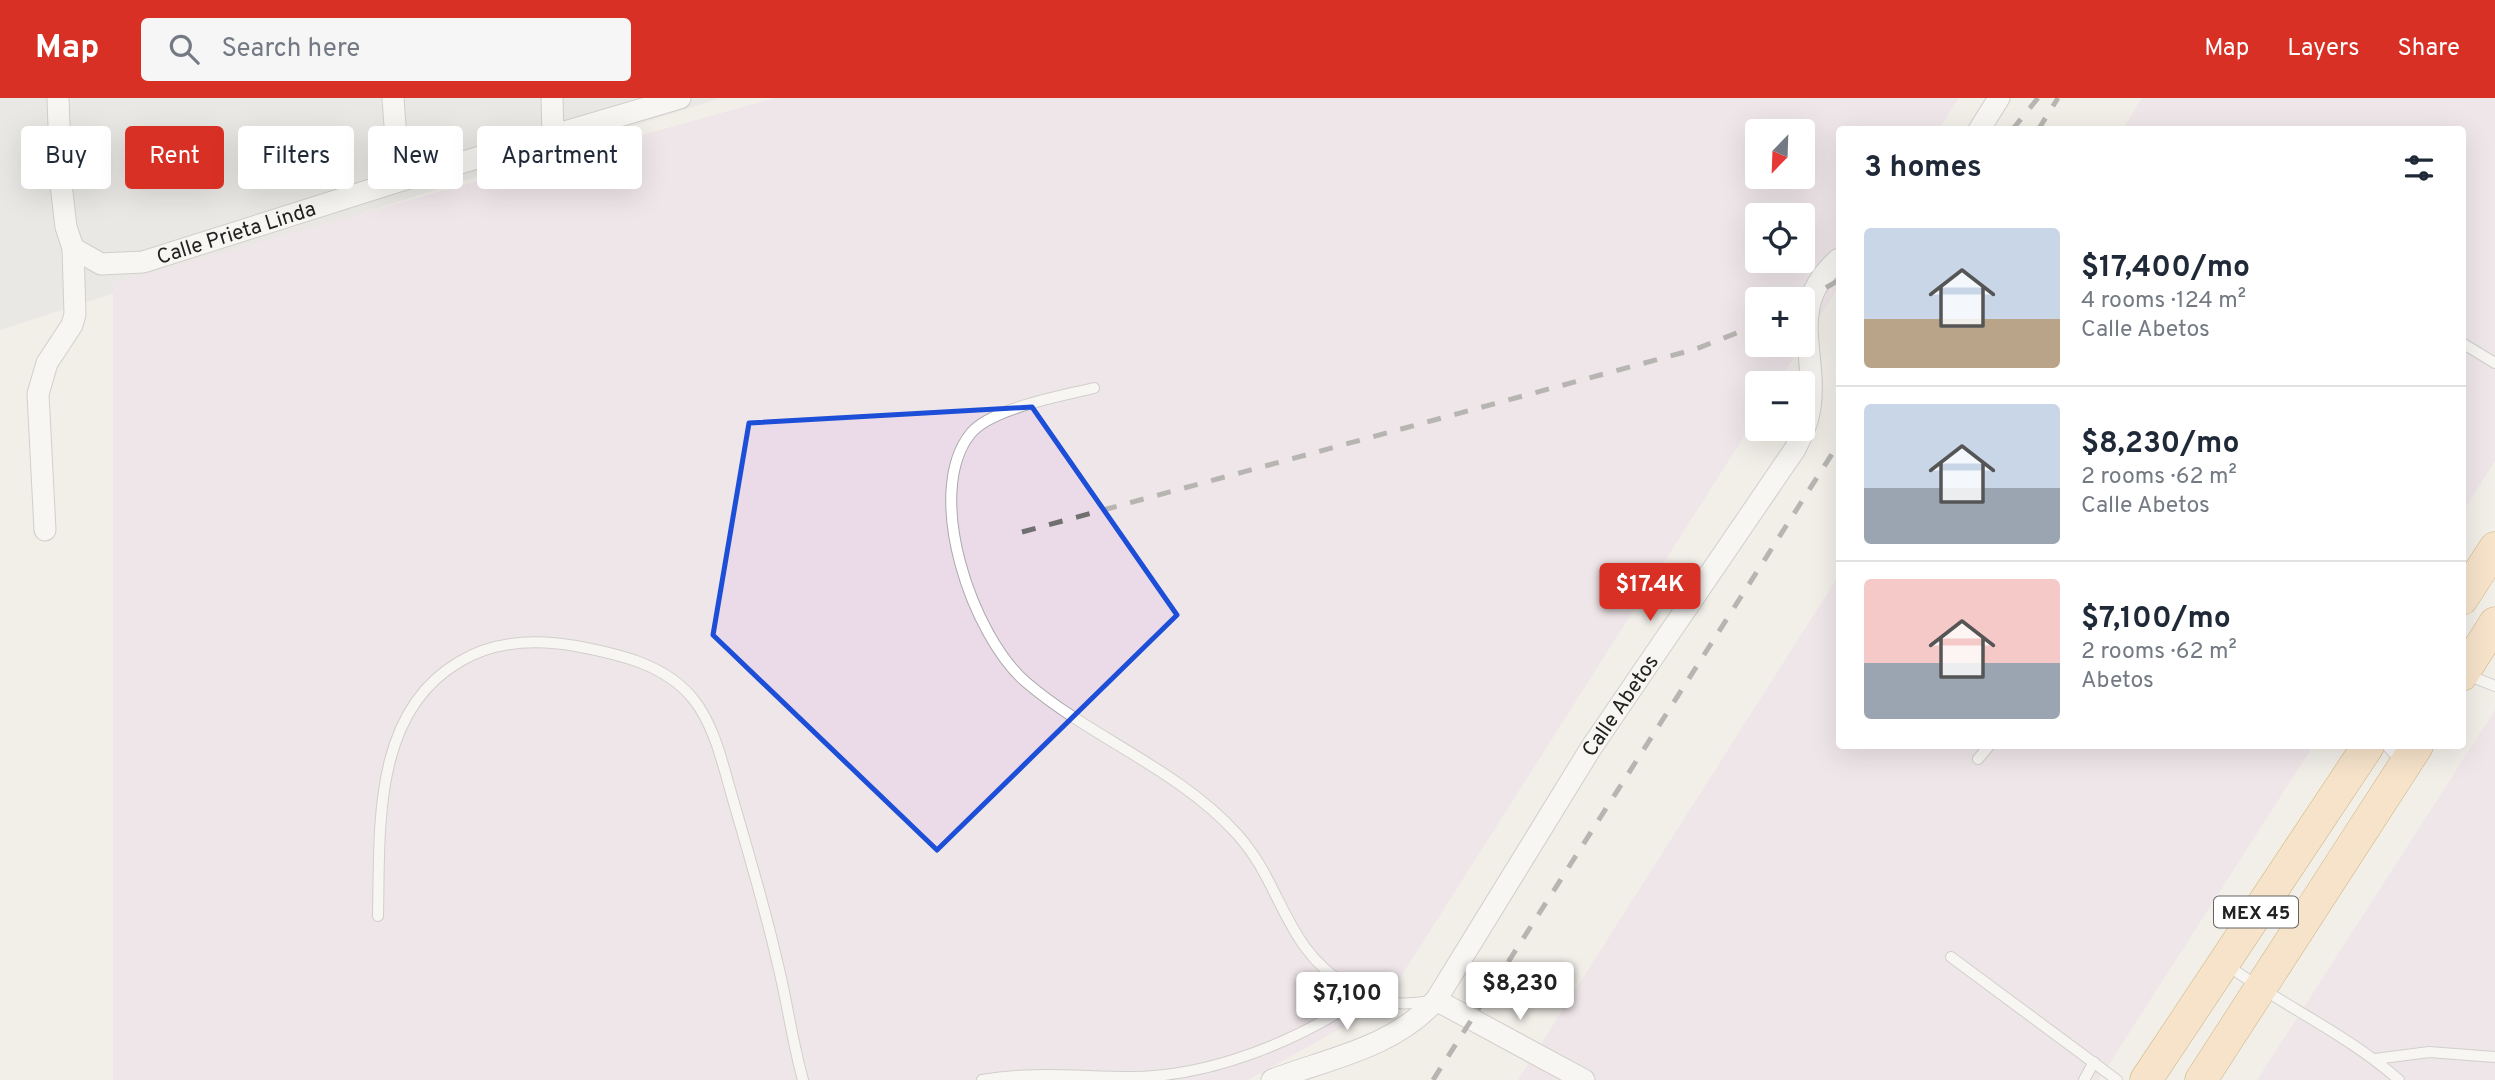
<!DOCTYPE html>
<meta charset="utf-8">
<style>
body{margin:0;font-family:Overpass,sans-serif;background:#f6f6f7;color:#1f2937;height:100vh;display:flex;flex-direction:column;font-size:26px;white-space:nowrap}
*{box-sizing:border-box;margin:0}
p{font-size:23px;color:#747a83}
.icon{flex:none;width:38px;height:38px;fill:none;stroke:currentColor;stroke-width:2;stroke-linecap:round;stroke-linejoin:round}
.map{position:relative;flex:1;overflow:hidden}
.panel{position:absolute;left:1836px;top:28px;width:630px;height:623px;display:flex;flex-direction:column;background:#fff;border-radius:7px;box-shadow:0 7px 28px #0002}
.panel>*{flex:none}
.hud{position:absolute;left:21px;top:28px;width:665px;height:63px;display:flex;gap:14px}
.needle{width:46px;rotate:203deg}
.tools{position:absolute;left:1745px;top:21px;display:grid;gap:14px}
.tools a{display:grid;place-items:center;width:70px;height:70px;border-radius:7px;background:#fff;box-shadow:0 7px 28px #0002;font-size:35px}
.price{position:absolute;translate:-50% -60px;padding:0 16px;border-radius:7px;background:#fff;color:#222;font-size:23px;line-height:46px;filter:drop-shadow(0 2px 4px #0008)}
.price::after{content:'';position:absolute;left:50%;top:42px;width:21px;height:16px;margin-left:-10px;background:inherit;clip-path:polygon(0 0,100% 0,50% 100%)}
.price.current{background:#d93025;color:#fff}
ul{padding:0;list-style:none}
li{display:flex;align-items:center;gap:21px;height:175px;padding:0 28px}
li+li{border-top:2px solid #e0e1e3}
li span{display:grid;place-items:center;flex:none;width:196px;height:140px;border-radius:7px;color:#555}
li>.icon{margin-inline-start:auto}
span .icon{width:84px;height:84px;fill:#fffc;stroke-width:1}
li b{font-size:30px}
h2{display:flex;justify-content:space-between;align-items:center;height:84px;padding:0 28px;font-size:30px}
.pill{padding:0 24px;border-radius:7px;background:#fff;box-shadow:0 7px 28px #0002;font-size:24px;line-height:63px}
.pill.current{background:#d93025;color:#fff}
header{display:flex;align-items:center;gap:42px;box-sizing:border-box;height:98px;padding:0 35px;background:#d93025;color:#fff}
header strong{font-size:33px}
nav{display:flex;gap:38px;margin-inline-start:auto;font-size:24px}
.search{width:490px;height:63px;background:#f6f6f7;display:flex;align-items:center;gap:18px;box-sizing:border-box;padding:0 24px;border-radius:7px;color:#747a83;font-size:26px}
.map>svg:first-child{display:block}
</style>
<header>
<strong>Map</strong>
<div class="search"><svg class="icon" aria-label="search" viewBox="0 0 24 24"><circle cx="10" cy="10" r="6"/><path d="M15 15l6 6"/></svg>Search here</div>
<nav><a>Map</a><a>Layers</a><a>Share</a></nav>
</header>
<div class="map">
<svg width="2495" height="982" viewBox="0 0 2495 982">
<rect width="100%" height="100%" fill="#f2efe9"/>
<path fill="#e0dfdf" d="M0,0H720L0,232Z"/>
<g fill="#ebdbe8" fill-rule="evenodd">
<path d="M775,0H1959L1939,31L1839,32V189L1802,246V201H1757V247H1802L1778,285H1757V318L1383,907L1248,982H113V185ZM1757,33H1802V79H1757ZM1757,117H1802V163H1757Z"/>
<path d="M2142,0H2495V363L2462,415V32H2122Z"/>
<path d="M1839,477V648H2313L2099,982H1518Z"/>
<path d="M2495,612V982H2257Z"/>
</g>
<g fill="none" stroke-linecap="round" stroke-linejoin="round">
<g stroke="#a9a9a9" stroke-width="12">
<g id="service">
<path d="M2462,245L2495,265"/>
<path d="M1094,290C1062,298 992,310 971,335C922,395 973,540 1027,585C1093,641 1178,671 1237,736C1284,788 1283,851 1351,890C1378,906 1401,908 1431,903"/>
<path d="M2465,576L2495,588"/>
<path d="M2387,648L2403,665"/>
<path d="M1978,661L1989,648"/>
<path d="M378,818C380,730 372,615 459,564C495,542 536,541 576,548C618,556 666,566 694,602C716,630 724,672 734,705C749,757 765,810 777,863C787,902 792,943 803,982"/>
<path d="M1951,859L2117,982"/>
<path d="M2227,867C2283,908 2347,936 2399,982"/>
<path d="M2375,961L2429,954L2495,959"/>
<path d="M982,982C1032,973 1080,979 1130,979C1211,979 1298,943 1364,898"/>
<path d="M2084,982L2094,964"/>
</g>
</g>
<g stroke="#a9a9a9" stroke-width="23">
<g id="minor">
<path d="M393,0L399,83"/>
<path d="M552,0L553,39"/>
<path d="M1979,32L1999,0"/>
<path id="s1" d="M73,150L101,166L143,164L399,83L680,0"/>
<path d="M45,432L38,296L47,265L72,227L75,216L73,150L66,129L61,86L58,0"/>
<path d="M1436,902L1584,982"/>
<path id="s2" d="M1272,982C1330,960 1393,950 1436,902L1591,650L1795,351C1802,337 1808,325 1810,310C1818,253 1785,208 1839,161"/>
</g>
</g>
<g stroke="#a06b00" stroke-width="33">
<g id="primary">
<path d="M2462,501L2495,450"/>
<path d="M2462,577L2495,525"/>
<path d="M2146,982L2368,648"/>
<path d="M2201,982L2417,648"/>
</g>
</g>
<use href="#service" stroke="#fff" stroke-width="10"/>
<use href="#minor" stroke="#fff" stroke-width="21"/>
<use href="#primary" stroke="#fcd6a4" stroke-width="32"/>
<g stroke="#707070" stroke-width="5" stroke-dasharray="14 14" stroke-linecap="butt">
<path d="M2012,32L2038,0"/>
<path d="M2038,32L2058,0"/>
<path d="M1802,204L1839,182"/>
<path d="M1022,434L1696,251L1757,227"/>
<path d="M1433,982L1839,345"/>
</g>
</g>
<path d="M0 0H2495V982H0ZM1032,309L1177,517L937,752L713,537L749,325Z" fill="#f2efe9" fill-opacity=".55" fill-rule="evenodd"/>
<path fill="none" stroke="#1d4ed8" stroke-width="5" stroke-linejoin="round" d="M1032,309L1177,517L937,752L713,537L749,325Z"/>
<g text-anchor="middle" stroke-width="6" stroke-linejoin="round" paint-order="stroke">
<rect fill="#fff" stroke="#646464" stroke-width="2" x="2214" y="798.5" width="84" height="31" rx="5"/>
<g font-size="19" font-weight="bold" fill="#222">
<text x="2256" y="821">MEX 45</text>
</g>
<g font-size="21" fill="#222" stroke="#fff">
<text dy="7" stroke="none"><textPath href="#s1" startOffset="172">Calle Prieta Linda</textPath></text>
<text dy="7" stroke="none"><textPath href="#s2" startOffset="532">Calle Abetos</textPath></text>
</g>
</g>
</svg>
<div class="tools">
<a><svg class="needle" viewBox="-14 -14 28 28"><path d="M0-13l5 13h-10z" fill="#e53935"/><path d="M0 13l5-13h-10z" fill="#747a83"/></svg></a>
<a><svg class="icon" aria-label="locate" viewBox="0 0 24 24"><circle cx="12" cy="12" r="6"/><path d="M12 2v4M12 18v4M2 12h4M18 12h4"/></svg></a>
<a>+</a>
<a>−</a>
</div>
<b class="price current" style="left:1650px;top:525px">$17.4K</b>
<b class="price" style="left:1520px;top:924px">$8,230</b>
<b class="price" style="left:1347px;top:934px">$7,100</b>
<div class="hud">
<a class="pill">Buy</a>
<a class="pill current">Rent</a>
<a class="pill">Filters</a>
<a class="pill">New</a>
<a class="pill">Apartment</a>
</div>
<section class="panel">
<h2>3 homes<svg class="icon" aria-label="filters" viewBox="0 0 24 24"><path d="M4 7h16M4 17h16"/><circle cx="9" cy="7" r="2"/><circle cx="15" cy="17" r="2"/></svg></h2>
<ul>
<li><span style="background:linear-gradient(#c9d6e8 65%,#b9a48a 0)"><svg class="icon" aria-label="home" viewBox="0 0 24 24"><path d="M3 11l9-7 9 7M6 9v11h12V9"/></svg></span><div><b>$17,400/mo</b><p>4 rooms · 124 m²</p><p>Calle Abetos</p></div></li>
<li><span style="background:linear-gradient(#c9d6e8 60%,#9aa5b1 0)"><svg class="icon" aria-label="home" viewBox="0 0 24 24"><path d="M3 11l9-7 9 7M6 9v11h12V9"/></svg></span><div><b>$8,230/mo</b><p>2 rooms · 62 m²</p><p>Calle Abetos</p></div></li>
<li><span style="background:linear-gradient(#f6c9c9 60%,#9aa5b1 0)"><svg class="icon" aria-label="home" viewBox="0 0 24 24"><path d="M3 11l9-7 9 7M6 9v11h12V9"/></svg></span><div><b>$7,100/mo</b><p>2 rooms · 62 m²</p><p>Abetos</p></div></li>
</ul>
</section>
</div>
